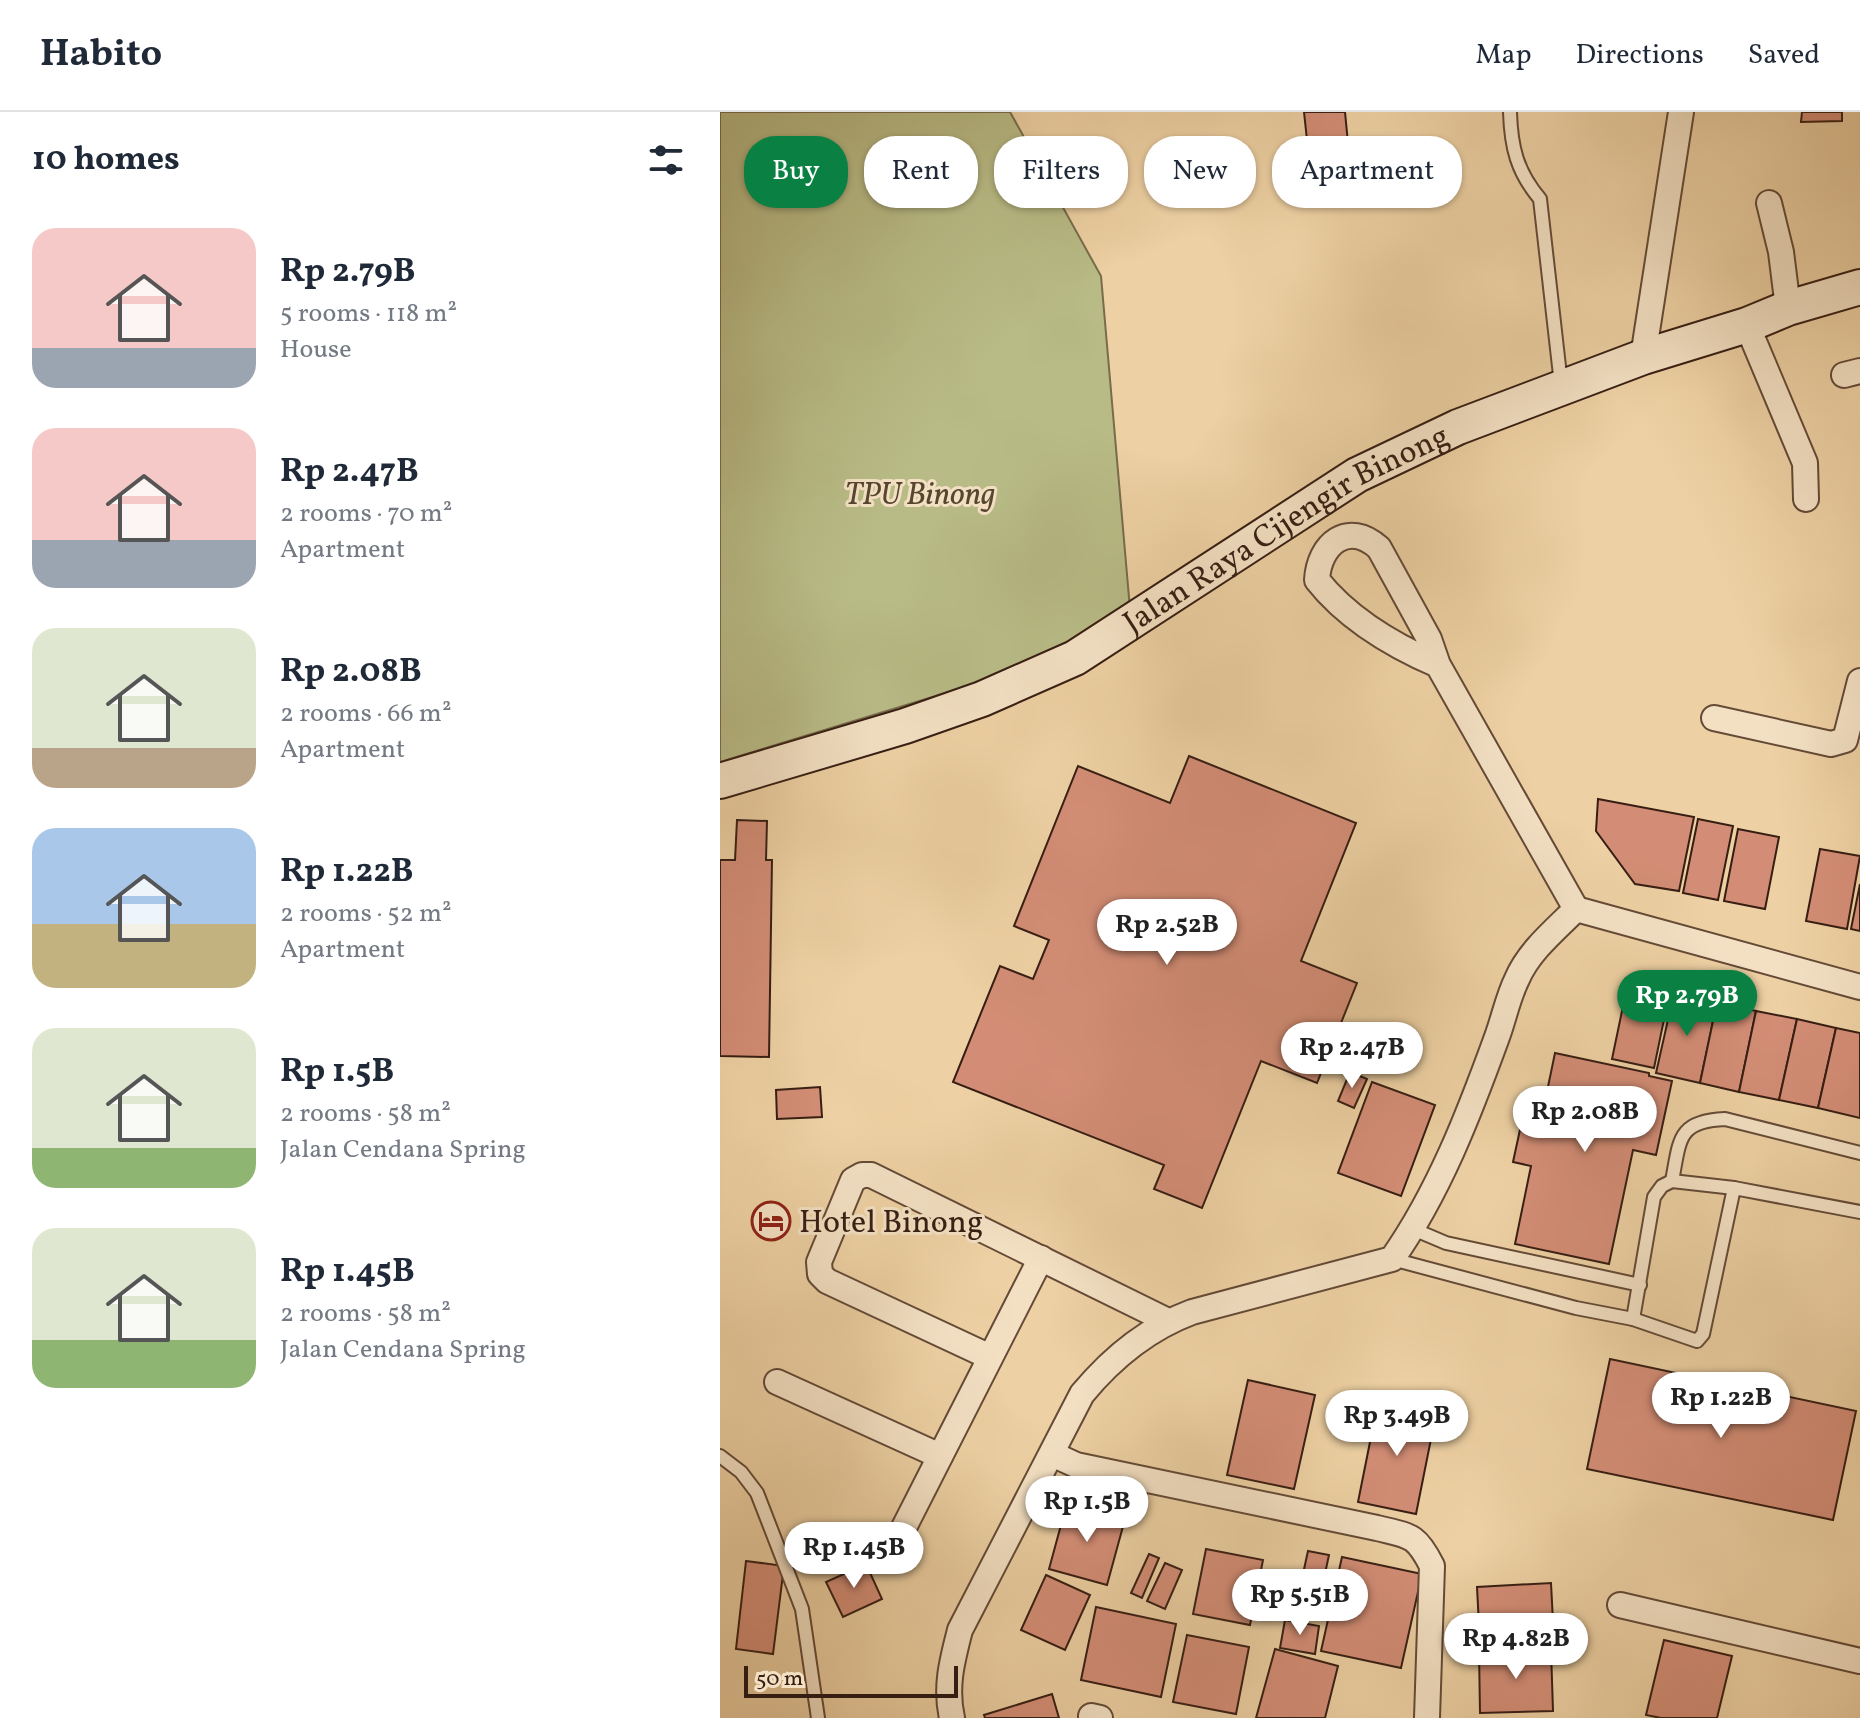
<!DOCTYPE html>
<meta charset="utf-8">
<style>
body{margin:0;font-family:Vollkorn,serif;background:#f6f6f7;color:#1f2937;height:100vh;display:flex;flex-direction:column;font-size:30px;white-space:nowrap}
*{box-sizing:border-box;margin:0}
p{font-size:26px;color:#747a83}
.icon{flex:none;width:44px;height:44px;fill:none;stroke:currentColor;stroke-width:2;stroke-linecap:round;stroke-linejoin:round}
.map{position:relative;flex:1;overflow:hidden}
.sheet{display:flex;flex-direction:column;background:#fff;width:720px}
.sheet>*{flex:none}
.hud{position:absolute;left:24px;top:24px;width:760px;height:72px;display:flex;gap:16px}
.scale{position:absolute;left:24px;bottom:20px;width:214px;box-sizing:border-box;padding-left:8px;border:4px solid #371e13;border-top:0;font-size:22px;line-height:28px;white-space:nowrap;color:#371e13;-webkit-text-stroke:6px #f3e0c3;paint-order:stroke}
.price{position:absolute;translate:-50% -68px;padding:0 18px;border-radius:28px;background:#fff;color:#222;font-size:26px;line-height:52px;filter:drop-shadow(0 2px 4px #0008)}
.price::after{content:'';position:absolute;left:50%;top:48px;width:24px;height:18px;margin-left:-12px;background:inherit;clip-path:polygon(0 0,100% 0,50% 100%)}
.price.selected{background:#0b8043;color:#fff}
ul{padding:0;list-style:none}
li{display:flex;align-items:center;gap:24px;height:200px;padding:0 32px}
li span{display:grid;place-items:center;flex:none;width:224px;height:160px;border-radius:24px;color:#555}
li>.icon{margin-inline-start:auto}
span .icon{width:96px;height:96px;fill:#fffc;stroke-width:1}
li b{font-size:34px}
h2{display:flex;justify-content:space-between;align-items:center;height:96px;padding:0 32px;font-size:34px}
.tag{padding:0 28px;border-radius:32px;background:#fff;box-shadow:0 2px 6px #0004;font-size:28px;line-height:72px}
.tag.selected{background:#0b8043;color:#fff}
header{display:flex;align-items:center;gap:48px;box-sizing:border-box;height:112px;padding:0 40px;background:#fff;border-bottom:2px solid #e0e1e3}
header strong{font-size:38px}
nav{display:flex;gap:44px;margin-inline-start:auto;font-size:28px}
main{display:flex;flex:1;min-height:0}
.map>svg:first-child{display:block}
</style>
<header>
<strong>Habito</strong>
<nav><a>Map</a><a>Directions</a><a>Saved</a></nav>
</header>
<main>
<section class="sheet">
<h2>10 homes<svg class="icon" aria-label="filters" viewBox="0 0 24 24"><path d="M4 7h16M4 17h16"/><circle cx="9" cy="7" r="2"/><circle cx="15" cy="17" r="2"/></svg></h2>
<ul>
<li><span style="background:linear-gradient(#f6c9c9 75%,#9aa5b1 0)"><svg class="icon" aria-label="home" viewBox="0 0 24 24"><path d="M3 11l9-7 9 7M6 9v11h12V9"/></svg></span><div><b>Rp 2.79B</b><p>5 rooms · 118 m²</p><p>House</p></div></li>
<li><span style="background:linear-gradient(#f6c9c9 70%,#9aa5b1 0)"><svg class="icon" aria-label="home" viewBox="0 0 24 24"><path d="M3 11l9-7 9 7M6 9v11h12V9"/></svg></span><div><b>Rp 2.47B</b><p>2 rooms · 70 m²</p><p>Apartment</p></div></li>
<li><span style="background:linear-gradient(#dfe7d0 75%,#b9a48a 0)"><svg class="icon" aria-label="home" viewBox="0 0 24 24"><path d="M3 11l9-7 9 7M6 9v11h12V9"/></svg></span><div><b>Rp 2.08B</b><p>2 rooms · 66 m²</p><p>Apartment</p></div></li>
<li><span style="background:linear-gradient(#a9c7e8 60%,#c2b280 0)"><svg class="icon" aria-label="home" viewBox="0 0 24 24"><path d="M3 11l9-7 9 7M6 9v11h12V9"/></svg></span><div><b>Rp 1.22B</b><p>2 rooms · 52 m²</p><p>Apartment</p></div></li>
<li><span style="background:linear-gradient(#dfe7d0 75%,#8fb573 0)"><svg class="icon" aria-label="home" viewBox="0 0 24 24"><path d="M3 11l9-7 9 7M6 9v11h12V9"/></svg></span><div><b>Rp 1.5B</b><p>2 rooms · 58 m²</p><p>Jalan Cendana Spring</p></div></li>
<li><span style="background:linear-gradient(#dfe7d0 70%,#8fb573 0)"><svg class="icon" aria-label="home" viewBox="0 0 24 24"><path d="M3 11l9-7 9 7M6 9v11h12V9"/></svg></span><div><b>Rp 1.45B</b><p>2 rooms · 58 m²</p><p>Jalan Cendana Spring</p></div></li>
</ul>
</section>
<div class="map">
<svg width="1140" height="1606" viewBox="0 0 1140 1606">
<rect width="100%" height="100%" fill="#edd0a3"/>
<filter id="stains"><feTurbulence type="fractalNoise" baseFrequency=".0025" numOctaves="4"/><feColorMatrix values="0 0 0 0 .2 0 0 0 0 .09 0 0 0 0 .02 0 0 0 .5 -.17"/></filter>
<radialGradient id="worn" r=".72"><stop offset=".6" stop-color="#630" stop-opacity="0"/><stop offset="1" stop-color="#630" stop-opacity=".3"/></radialGradient>
<path fill="#b8bb86" stroke="#786c4c" stroke-width="2" d="M0,0H290L381,164L410,497L310,555L0,650Z"/>
<g fill="#d38d76" stroke="#371e13" stroke-width="2">
<path d="M584,0H625L630,52L590,56Z"/>
<path d="M1082,0H1122V9L1081,10Z"/>
<path d="M469,644L636,711L581,849L637,871L597,971L541,949L482,1096L434,1077L444,1053L233,970L280,854L313,867L329,828L294,814L358,654L450,691Z"/>
<path d="M878,687L974,705L959,779L915,772L876,719Z"/>
<path d="M978,707L1013,714L998,788L963,781Z"/>
<path d="M17,708L47,709L46,748H52L49,945L0,944V748H15Z"/>
<path d="M1018,717L1059,725L1045,797L1004,789Z"/>
<path d="M1100,737L1140,744L1127,817L1086,809Z"/>
<path d="M1140,772V819L1131,817Z"/>
<path d="M907,875L949,883L934,956L892,947Z"/>
<path d="M954,881L997,890L980,971L936,961Z"/>
<path d="M997,890L1036,899L1019,980L980,971Z"/>
<path d="M1036,899L1077,907L1059,988L1019,980Z"/>
<path d="M1077,907L1116,916L1098,996L1059,988Z"/>
<path d="M1116,916L1140,921V1006L1098,996Z"/>
<path d="M835,941L929,961V964L952,969L936,1043L913,1038L889,1152L795,1132L811,1054L793,1050L806,990L824,994Z"/>
<path d="M630,960L647,967L634,996L618,989Z"/>
<path d="M652,970L715,993L681,1084L618,1061Z"/>
<path d="M100,975L102,1005L57,1007L56,978Z"/>
<path d="M890,1247L1136,1299L1113,1408L867,1357Z"/>
<path d="M528,1268L595,1283L574,1377L507,1363Z"/>
<path d="M658,1290L716,1302L696,1402L638,1390Z"/>
<path d="M347,1391L405,1407L387,1473L329,1457Z"/>
<path d="M486,1437L543,1448L530,1513L473,1502Z"/>
<path d="M588,1439L609,1443L595,1508L541,1496L548,1463L581,1471Z"/>
<path d="M429,1442L439,1446L422,1486L411,1481Z"/>
<path d="M622,1445L702,1462L681,1556L601,1539Z"/>
<path d="M26,1449L64,1454L53,1542L16,1537Z"/>
<path d="M445,1451L462,1458L445,1497L427,1489Z"/>
<path d="M146,1452L162,1487L123,1505L106,1470Z"/>
<path d="M326,1463L370,1483L345,1538L301,1518Z"/>
<path d="M831,1471L834,1529L760,1533L757,1475Z"/>
<path d="M376,1495L456,1512L441,1585L361,1568Z"/>
<path d="M565,1508L599,1514L595,1542L560,1536Z"/>
<path d="M467,1523L529,1535L516,1602L453,1590Z"/>
<path d="M944,1528L1012,1544L997,1606H941L926,1603Z"/>
<path d="M555,1537L618,1554L605,1606H536Z"/>
<path d="M831,1538L833,1599L760,1601L759,1539Z"/>
<path d="M332,1582L339,1606H265L264,1603Z"/>
</g>
<g fill="none" stroke-linecap="round" stroke-linejoin="round">
<g stroke="#644a37" stroke-width="16">
<g id="lane">
<path d="M790,0C791,35 797,60 820,87L841,272"/>
<path d="M952,1069C960,1028 957,1009 1005,1007L1140,1041"/>
<path d="M693,1117L726,1131L920,1173"/>
<path d="M672,1147L856,1196L913,1207L977,1229L983,1222L1014,1076L1140,1100"/>
<path d="M913,1207L934,1085L942,1074L952,1069L1014,1076"/>
<path d="M0,1344L21,1360L37,1381L82,1497L98,1606"/>
</g>
</g>
<g stroke="#644a37" stroke-width="28">
<g id="street">
<path d="M1049,91L1061,140L1068,196"/>
<path d="M1027,213L1085,351L1086,387"/>
<path d="M923,245L961,0"/>
<path d="M1124,263L1140,259"/>
<path d="M718,553C674,534 627,506 597,468C599,432 628,408 659,436L709,527L718,553L856,797"/>
<path d="M994,606L1111,632L1125,628L1140,569"/>
<path d="M270,1245L107,1169L100,1162L99,1150L133,1068L142,1063H151L448,1209"/>
<path d="M57,1270L220,1344"/>
<path d="M332,1342L356,1353L657,1416C690,1424 696,1422 712,1454L707,1606"/>
<path d="M172,1439L321,1146"/>
<path d="M900,1493L1140,1549"/>
<path d="M371,1604L380,1606"/>
<path d="M232,1606C225,1575 232,1549 240,1518L362,1282C391,1247 429,1216 472,1200L672,1147C719,1080 749,1002 777,925C784,906 788,885 797,867C809,839 835,818 856,797L1140,875"/>
</g>
</g>
<g stroke="#371e13" stroke-width="38">
<g id="secondary">
<path id="s1" d="M0,669L185,614L262,587L355,546L637,363L738,315L923,245L1027,213L1068,196L1140,175"/>
</g>
</g>
<use href="#lane" stroke="#f3e0c3" stroke-width="12"/>
<use href="#street" stroke="#f3e0c3" stroke-width="24"/>
<use href="#secondary" stroke="#f3e0c3" stroke-width="34"/>
</g>
<defs>
<g id="hotel-ring" transform="scale(2)"><circle r="9.5" fill="#f3e0c3" stroke="#8f2418" stroke-width="1.5"/><path d="M-6-4.5h1.5V1H6V5H4.5V3h-9V5H-6ZM-4 0a1.8 1.8 0 1 1 3.6 0ZM.5 0V-2.5h3Q6-2.5 6 0Z" fill="#8f2418"/></g>
</defs>
<g fill-rule="evenodd">
<use href="#hotel-ring" x="51" y="1109"/>
</g>
<g text-anchor="middle" stroke-width="6" stroke-linejoin="round" paint-order="stroke">
<g font-size="32" font-style="italic" fill="#574530" stroke="#f3e0c3">
<text x="200" y="392">TPU Binong</text>
</g>
<g font-size="32" fill="#371e13" stroke="#f3e0c3">
<text dy="11" stroke="none"><textPath href="#s1" startOffset="624">Jalan Raya Cijengir Binong</textPath></text>
</g>
<g font-size="32" fill="#371e13" stroke="#f3e0c3" text-anchor="start">
<text x="79" y="1120">Hotel Binong</text>
</g>
</g>
<rect width="100%" height="100%" filter="url(#stains)"/>
<rect width="100%" height="100%" fill="url(#worn)"/>
</svg>
<div class="scale">50 m</div>
<b class="price" style="left:447px;top:855px">Rp 2.52B</b>
<b class="price selected" style="left:967px;top:926px">Rp 2.79B</b>
<b class="price" style="left:632px;top:978px">Rp 2.47B</b>
<b class="price" style="left:865px;top:1042px">Rp 2.08B</b>
<b class="price" style="left:1001px;top:1328px">Rp 1.22B</b>
<b class="price" style="left:677px;top:1346px">Rp 3.49B</b>
<b class="price" style="left:367px;top:1432px">Rp 1.5B</b>
<b class="price" style="left:134px;top:1478px">Rp 1.45B</b>
<b class="price" style="left:580px;top:1525px">Rp 5.51B</b>
<b class="price" style="left:796px;top:1569px">Rp 4.82B</b>
<div class="hud">
<a class="tag selected">Buy</a>
<a class="tag">Rent</a>
<a class="tag">Filters</a>
<a class="tag">New</a>
<a class="tag">Apartment</a>
</div>
</div>
</main>
